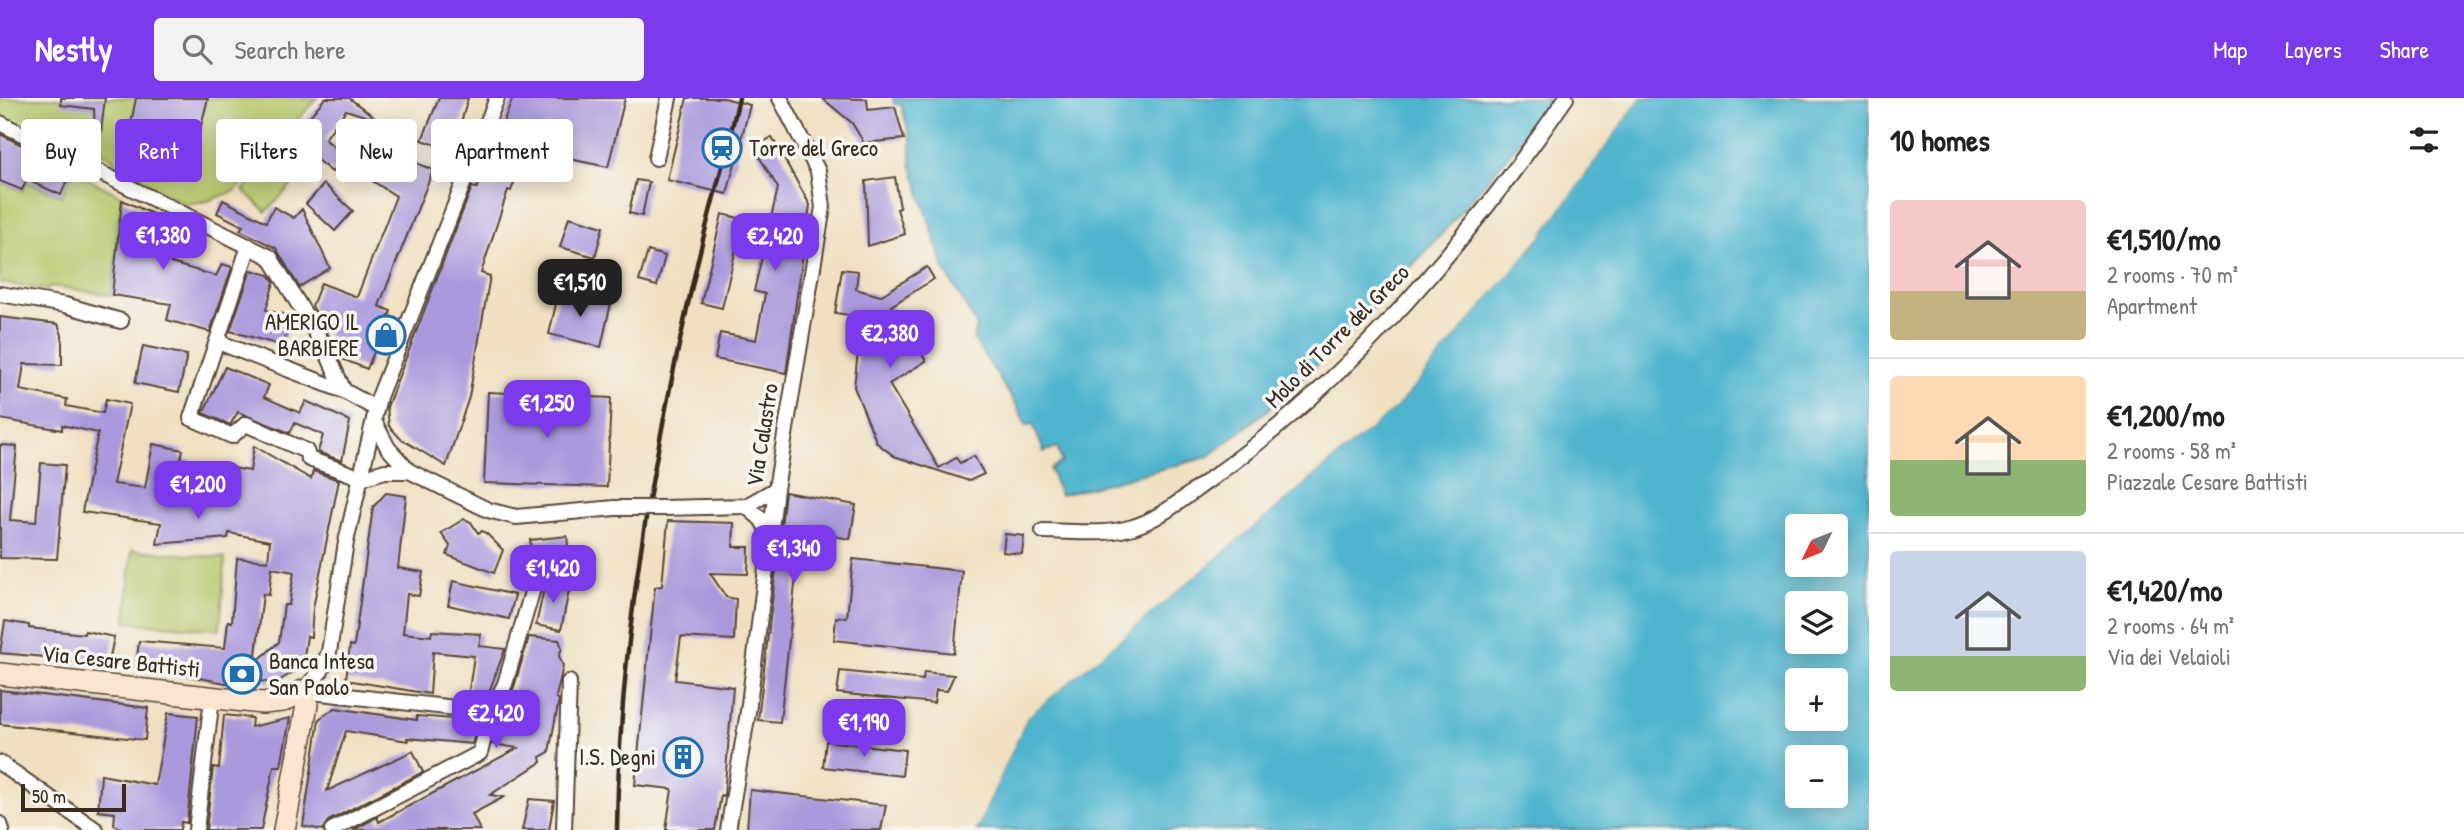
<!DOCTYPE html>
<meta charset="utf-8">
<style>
body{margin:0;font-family:"Patrick Hand",sans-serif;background:#f2f2f2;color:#222;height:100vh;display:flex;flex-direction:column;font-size:26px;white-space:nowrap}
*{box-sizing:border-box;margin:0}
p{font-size:23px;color:#767676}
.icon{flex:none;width:38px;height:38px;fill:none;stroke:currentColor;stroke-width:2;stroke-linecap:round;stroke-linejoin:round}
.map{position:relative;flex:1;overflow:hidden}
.side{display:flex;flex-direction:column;background:#fff;width:595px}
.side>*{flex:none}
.guide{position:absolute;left:21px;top:21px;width:665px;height:63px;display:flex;gap:14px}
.needle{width:46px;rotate:227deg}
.controls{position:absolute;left:1785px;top:416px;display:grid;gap:14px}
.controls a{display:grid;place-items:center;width:63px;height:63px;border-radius:7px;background:#fff;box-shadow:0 4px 18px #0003;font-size:35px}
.scale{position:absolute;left:21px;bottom:18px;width:105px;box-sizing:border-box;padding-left:7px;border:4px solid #3b2a1e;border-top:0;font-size:19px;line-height:24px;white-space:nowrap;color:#3b2a1e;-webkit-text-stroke:5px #f6f6f2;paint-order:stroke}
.price{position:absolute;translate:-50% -60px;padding:0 16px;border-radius:14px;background:#7c3aed;color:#fff;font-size:23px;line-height:46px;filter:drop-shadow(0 2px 4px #0008)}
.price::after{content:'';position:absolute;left:50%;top:42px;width:21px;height:16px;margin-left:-10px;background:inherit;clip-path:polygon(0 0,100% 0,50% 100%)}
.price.selected{background:#222;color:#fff}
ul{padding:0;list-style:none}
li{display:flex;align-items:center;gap:21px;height:175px;padding:0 21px}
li+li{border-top:2px solid #e0e0e0}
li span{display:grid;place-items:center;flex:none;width:196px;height:140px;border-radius:7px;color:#555}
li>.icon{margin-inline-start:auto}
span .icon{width:84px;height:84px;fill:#fffc;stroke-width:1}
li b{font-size:30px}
h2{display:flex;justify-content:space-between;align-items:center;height:84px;padding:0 21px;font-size:30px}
.tag{padding:0 24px;border-radius:7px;background:#fff;box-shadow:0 4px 18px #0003;font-size:24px;line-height:63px}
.tag.selected{background:#7c3aed;color:#fff}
header{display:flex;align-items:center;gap:42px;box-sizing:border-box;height:98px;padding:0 35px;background:#7c3aed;color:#fff}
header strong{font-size:33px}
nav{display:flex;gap:38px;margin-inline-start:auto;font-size:24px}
.search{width:490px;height:63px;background:#f2f2f2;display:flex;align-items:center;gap:18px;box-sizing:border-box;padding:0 24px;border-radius:7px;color:#767676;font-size:26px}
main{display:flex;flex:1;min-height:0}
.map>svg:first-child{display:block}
</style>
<header>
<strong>Nestly</strong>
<div class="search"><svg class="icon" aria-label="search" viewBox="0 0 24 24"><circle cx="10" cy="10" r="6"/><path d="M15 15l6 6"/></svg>Search here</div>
<nav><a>Map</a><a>Layers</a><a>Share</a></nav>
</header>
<main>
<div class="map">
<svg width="1869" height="732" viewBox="0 0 1869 732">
<rect width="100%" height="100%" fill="#f6f6f2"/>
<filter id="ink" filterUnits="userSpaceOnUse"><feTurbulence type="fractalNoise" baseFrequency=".0143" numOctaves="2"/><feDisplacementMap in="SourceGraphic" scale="14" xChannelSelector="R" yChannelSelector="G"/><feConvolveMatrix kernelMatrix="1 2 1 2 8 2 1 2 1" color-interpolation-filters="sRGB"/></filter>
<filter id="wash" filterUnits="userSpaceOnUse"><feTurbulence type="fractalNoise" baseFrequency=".00686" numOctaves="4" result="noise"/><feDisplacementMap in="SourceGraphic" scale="28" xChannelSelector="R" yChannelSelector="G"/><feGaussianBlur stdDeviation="1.57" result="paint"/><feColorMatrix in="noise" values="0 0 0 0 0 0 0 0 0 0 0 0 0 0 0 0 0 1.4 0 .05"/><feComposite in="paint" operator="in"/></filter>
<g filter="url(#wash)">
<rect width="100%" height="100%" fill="#f0e0c1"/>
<g fill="#b6c76a" stroke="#787844" stroke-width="2">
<path d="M0,0H317L235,93L208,103L185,106L118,73L113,61L103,55L93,60L0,18Z"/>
<path d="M279,54L302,76L266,114L243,92Z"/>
<path d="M72,73L122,98L112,197L51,188L47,192L0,185V84L22,93L27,84L62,98Z"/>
<path d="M132,452L225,460L220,532L126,524Z"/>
</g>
<g fill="#50b5cf" stroke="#467076" stroke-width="2" fill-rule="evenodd">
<path d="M893,0H1549L1517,47L1440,138L1339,246L1275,306L1208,359L1060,397L1050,371L1062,364L1057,349L1044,354L1033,326L1026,328L1017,308L973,240L977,228L944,170L911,65V42L901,6H894Z"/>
<path d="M1640,0H1869V732H976L1027,619L1396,309L1542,137ZM1797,429H1836V467H1797ZM1797,506H1836V544H1797ZM1797,583H1836V621H1797ZM1797,660H1836V698H1797Z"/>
</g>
<path fill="#f0e0c1" d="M1636,0H1640L1542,137L1396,309L1027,619L976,732H972L1024,617L1393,307L1540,135Z"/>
<g id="blocks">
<g fill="#aa99dc" fill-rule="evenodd">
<path d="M61,0H105L101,34H95L94,11L61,7Z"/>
<path d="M136,0H208L197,45L130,30Z"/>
<path d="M325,0H349L380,23L346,12L325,41L345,58L332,74L291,41Z"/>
<path d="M439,0H468L453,53L422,42Z"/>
<path d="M513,0H625L608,69L526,52L511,93L508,92L481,175L490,178L469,299L446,368L401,341L389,328L387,309L472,89L477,90Z"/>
<path d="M687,0H724L750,7L727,96L667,82Z"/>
<path d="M822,0L867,1L868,12L895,9L904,41L864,45L852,25Z"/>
<path d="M361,25L414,64L433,72L379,208L391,213L367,271L342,261L312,208L321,185L357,199L396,98L355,72L372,46L356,32Z"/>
<path d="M0,36L71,72L61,97L27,82L22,92L0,83Z"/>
<path d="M772,39L810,107L786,275L715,261L720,235L756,242L765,196L754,193L778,90L754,50Z"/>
<path d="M895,79L900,110L897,111L905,136L868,148L866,83Z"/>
<path d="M636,82L649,84L642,118L629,115Z"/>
<path d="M324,86L353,113L335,133L306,106Z"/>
<path d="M122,102L159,119V127L174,128L171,165L216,178L222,166L232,169L210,234L167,222L171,206L112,197Z"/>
<path d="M223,102L266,124L274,109L294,120L302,111L330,170L299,189L276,150L240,132L243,128L217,115Z"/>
<path d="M722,116L743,121L722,210L701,205Z"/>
<path d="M569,119L603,129L595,159L560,149Z"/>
<path d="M648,153L665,158L657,188L639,183Z"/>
<path d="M927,169L934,181L891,208L926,263L889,286L939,370L956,360L960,365L974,358L984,376L969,383L894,358L877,345L854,289L862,219L835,215L842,171L858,173L856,191L880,198Z"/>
<path d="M251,172L269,177L274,184L266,212L291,218L283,248L230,233Z"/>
<path d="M559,193L611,205L601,249L549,236Z"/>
<path d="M0,219L58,226L62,237V267L24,266L20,292L67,301L66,308L103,315L106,301L130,306L113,386L145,390L153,346L183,352L181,361L250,373L254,348L311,381L313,373L339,382L313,510L311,539L307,538L303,566L298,571L274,586L253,581L252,590L136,568L139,543L225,550L228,523L232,524L237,460L268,463L270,443L229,435L228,440L157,446L161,425L82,414L98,335L62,327V332L0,321ZM272,470L294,474L289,507H284L279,544L255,565L263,496L269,497Z"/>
<path d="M143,248L187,257L179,294L135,285Z"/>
<path d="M225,269L269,287L264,299L300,315L306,303L350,323L342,363L318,354L323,337L295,325L290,335L238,314L230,327L203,315Z"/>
<path d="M488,294L611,300L607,389L484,385Z"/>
<path d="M0,347L17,348L10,422L36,424L41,365L65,367L57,461L0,460Z"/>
<path d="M785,394L856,407L850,441L801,432L780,624L758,622Z"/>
<path d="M386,395L406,398L398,470L423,474L419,498L407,496L403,535L431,538L432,533L481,536L479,548L505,551L486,602L468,599L474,558L433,554L430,596L346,582L350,547L354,548L373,409Z"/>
<path d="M464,421L471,424L478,435L482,433L487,436L503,452L494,475L447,457L450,448L441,435Z"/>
<path d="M668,423L734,425L733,449H749L748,476L710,475L726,499L736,501L734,542L681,539L675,582L733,589L724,698L721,697L715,732H666L672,691L635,687L655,489L662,488Z"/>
<path d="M1005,436L1024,438L1022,456L1003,454Z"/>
<path d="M567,438L570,466L533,469L530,442Z"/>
<path d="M853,461L962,473L954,555L834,542L836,519L847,520Z"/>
<path d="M546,482L570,487L561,532L536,527Z"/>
<path d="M453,483L515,497L509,521L448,507Z"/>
<path d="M5,523L29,527V530L84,536L85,533L114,539L108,569L68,561L0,555Z"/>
<path d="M529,539L559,542L562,550L559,558L563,568L556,599L559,602L549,654L540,659L541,664L490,697L504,699L472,716L480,732H353L377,719L379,724L518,650L492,646L498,626L514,615L505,608L514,589Z"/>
<path d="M840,573L923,582L924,574L954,577L947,593L936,592L934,605L837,595Z"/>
<path d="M0,592L148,610L145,642L0,626Z"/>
<path d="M335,610L417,622V618L477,623V629L472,646L407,640L408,643L346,633L327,693L413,653L423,674L328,723L322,732L303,728L319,621Z"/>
<path d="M168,615L198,618L187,725L181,724L180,732H125L114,727L115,715L98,713L101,677L155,687Z"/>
<path d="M224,617L252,620L251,629L290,620L281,668H274L261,732H206L213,669L219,670Z"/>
<path d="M826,643L905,652L902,678L823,669Z"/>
<path d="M750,692L886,707L881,732H747Z"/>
<path d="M529,701L554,703L549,732H522Z"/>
</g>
</g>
</g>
<g filter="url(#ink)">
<use href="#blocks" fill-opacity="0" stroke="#564536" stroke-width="2"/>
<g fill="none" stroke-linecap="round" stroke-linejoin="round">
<g stroke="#564536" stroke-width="18">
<g id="street">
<path d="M0,25L270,159L324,248L344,293"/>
<path d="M656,60L669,0"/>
<path d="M249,148L191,320L232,338L246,326L306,353L309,361L362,380"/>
<path d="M0,196L65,207L121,223"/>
<path d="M218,244L344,293L375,310"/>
<path d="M374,323L388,350L409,373L488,412L516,419L615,410"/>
<path d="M362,380L385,373H409"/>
<path d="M746,408L761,421L770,436"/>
<path d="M663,410L746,408L776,391"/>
<path d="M1043,433C1072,433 1105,438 1133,429C1160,421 1186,398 1209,382C1352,280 1467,144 1566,0"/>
<path d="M303,593L321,573L329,554L346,444L379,299L497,0"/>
<path d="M303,593L491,614"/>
<path d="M0,665L96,732"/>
<path d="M0,726L2,732"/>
<path d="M196,732L212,600"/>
<path d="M332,732L480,655L491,614L505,586L537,477"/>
<path d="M564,732L569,584"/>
<path d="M728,732L748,614L776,391L823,109L818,73L780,0"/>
</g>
</g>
<g stroke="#564536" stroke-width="24">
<path id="secondary" d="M0,576L262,605L283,603L303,593L307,607L284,732"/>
</g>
<use href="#street" stroke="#fff" stroke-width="14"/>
<use href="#secondary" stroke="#fce5cf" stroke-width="21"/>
<path stroke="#3b2a1e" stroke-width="4.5" d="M617,732C619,544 653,358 695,175C708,116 726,59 739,0"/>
<g stroke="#564536" stroke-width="18" stroke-linecap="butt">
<path id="street-bridge" d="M615,410H663"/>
</g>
<use href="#street-bridge" stroke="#fff" stroke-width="14"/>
</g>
</g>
<defs>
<g id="station-ring" transform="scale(2.0125)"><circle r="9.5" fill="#f6f6f2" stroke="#1f6fb2" stroke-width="1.5"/><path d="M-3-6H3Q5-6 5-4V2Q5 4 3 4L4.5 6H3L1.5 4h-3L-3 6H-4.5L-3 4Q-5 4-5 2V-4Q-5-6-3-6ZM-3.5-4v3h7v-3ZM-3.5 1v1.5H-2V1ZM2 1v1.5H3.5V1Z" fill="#1f6fb2"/></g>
<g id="shop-ring" transform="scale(2.0125)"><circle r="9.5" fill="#f6f6f2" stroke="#1f6fb2" stroke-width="1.5"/><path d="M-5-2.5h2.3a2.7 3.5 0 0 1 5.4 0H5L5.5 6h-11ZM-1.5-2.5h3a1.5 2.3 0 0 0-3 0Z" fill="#1f6fb2"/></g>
<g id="bank-ring" transform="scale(2.0125)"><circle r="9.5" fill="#f6f6f2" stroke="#1f6fb2" stroke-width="1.5"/><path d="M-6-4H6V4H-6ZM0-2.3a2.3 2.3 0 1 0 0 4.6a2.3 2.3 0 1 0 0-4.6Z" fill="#1f6fb2"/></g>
<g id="building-ring" transform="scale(2.0125)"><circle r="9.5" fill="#f6f6f2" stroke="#1f6fb2" stroke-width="1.5"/><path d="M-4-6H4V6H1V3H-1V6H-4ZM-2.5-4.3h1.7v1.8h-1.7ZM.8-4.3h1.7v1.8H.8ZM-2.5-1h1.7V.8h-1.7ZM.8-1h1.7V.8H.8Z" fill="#1f6fb2"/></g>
</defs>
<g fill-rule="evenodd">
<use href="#station-ring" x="722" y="50"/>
<use href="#shop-ring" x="386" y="237"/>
<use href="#bank-ring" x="242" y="576"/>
<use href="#building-ring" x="683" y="659"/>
</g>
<g text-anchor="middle" stroke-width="7" stroke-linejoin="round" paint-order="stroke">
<g font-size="23" fill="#3b2a1e" stroke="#f6f6f2" text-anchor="start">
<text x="749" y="58">Torre del Greco</text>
<text x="359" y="232" text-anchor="end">AMERIGO IL<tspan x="359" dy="26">BARBIERE</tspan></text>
<text x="269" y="571">Banca Intesa<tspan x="269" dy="26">San Paolo</tspan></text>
<text x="656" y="667" text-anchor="end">I.S. Degni</text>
</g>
<g font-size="23" fill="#3b2a1e" stroke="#f6f6f2">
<text transform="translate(1337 238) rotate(-45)" y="8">Molo di Torre del Greco</text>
<text transform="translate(762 337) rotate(-81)" y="8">Via Calastro</text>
<text transform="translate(121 563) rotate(6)" y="8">Via Cesare Battisti</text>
</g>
</g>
</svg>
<div class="controls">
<a><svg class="needle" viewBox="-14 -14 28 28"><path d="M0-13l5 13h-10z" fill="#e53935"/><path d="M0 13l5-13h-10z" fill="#767676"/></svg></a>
<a><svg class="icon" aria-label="layers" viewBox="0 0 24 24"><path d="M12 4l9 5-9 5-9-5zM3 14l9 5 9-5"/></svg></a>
<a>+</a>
<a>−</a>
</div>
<div class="scale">50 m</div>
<b class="price" style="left:163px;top:174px">€1,380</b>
<b class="price" style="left:775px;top:175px">€2,420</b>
<b class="price selected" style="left:580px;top:221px">€1,510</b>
<b class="price" style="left:890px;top:272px">€2,380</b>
<b class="price" style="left:547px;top:342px">€1,250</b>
<b class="price" style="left:198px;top:423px">€1,200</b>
<b class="price" style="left:794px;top:487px">€1,340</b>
<b class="price" style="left:553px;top:507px">€1,420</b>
<b class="price" style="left:496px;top:652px">€2,420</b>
<b class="price" style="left:864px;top:661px">€1,190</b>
<div class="guide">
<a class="tag">Buy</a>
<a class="tag selected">Rent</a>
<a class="tag">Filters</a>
<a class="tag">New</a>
<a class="tag">Apartment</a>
</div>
</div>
<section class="side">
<h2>10 homes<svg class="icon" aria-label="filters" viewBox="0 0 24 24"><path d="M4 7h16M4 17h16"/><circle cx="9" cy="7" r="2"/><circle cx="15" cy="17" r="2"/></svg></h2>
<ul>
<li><span style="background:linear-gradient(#f6c9c9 65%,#c2b280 0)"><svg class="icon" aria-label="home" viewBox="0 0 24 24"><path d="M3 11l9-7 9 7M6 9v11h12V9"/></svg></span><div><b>€1,510/mo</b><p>2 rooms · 70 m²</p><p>Apartment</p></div></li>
<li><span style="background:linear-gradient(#ffd9b3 60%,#8fb573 0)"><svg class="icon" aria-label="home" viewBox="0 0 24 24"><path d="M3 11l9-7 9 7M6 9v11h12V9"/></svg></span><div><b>€1,200/mo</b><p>2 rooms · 58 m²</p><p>Piazzale Cesare Battisti</p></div></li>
<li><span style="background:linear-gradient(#c9d6e8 75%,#8fb573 0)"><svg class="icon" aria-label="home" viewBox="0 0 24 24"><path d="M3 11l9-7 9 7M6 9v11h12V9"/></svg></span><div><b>€1,420/mo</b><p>2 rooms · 64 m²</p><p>Via dei Velaioli</p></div></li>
</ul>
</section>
</main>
